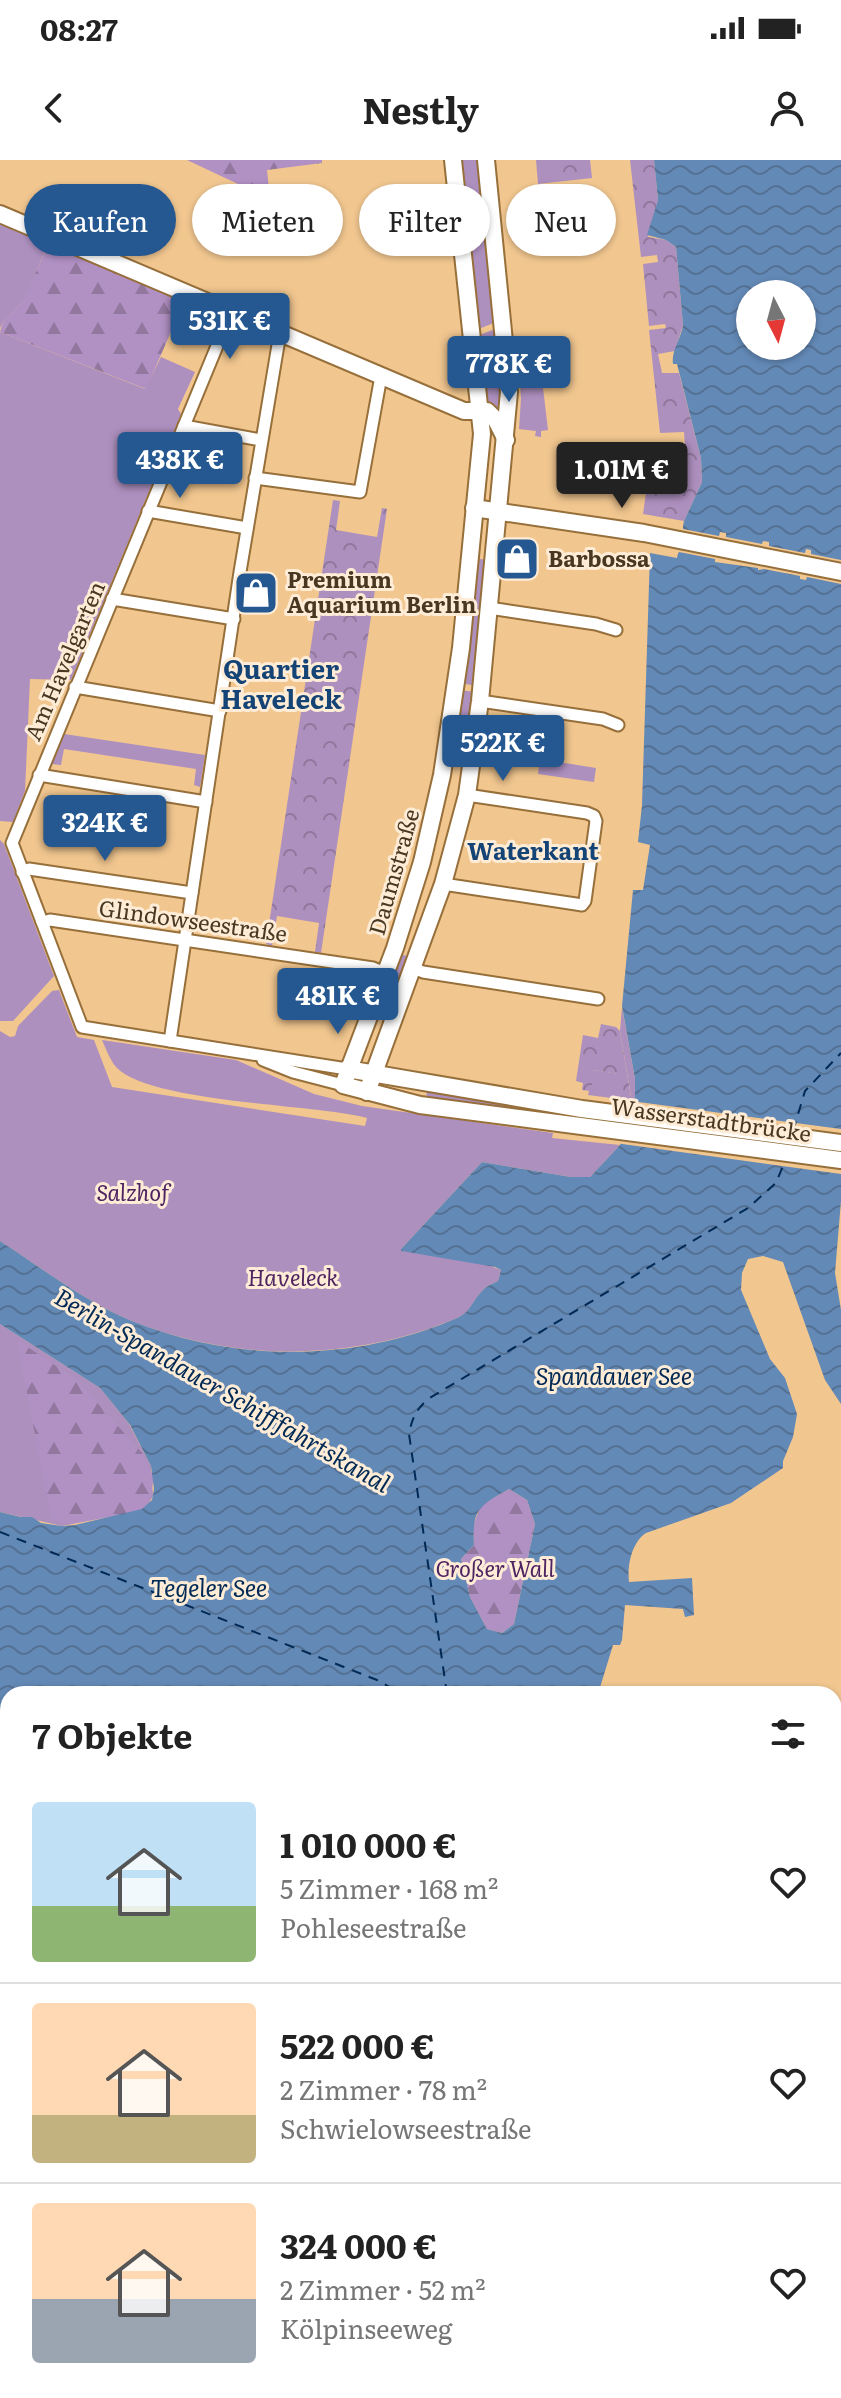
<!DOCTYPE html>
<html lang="de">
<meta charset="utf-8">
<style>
body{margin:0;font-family:Literata,serif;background:#f2f2f2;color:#222;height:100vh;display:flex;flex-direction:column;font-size:30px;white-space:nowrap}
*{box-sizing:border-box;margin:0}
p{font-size:26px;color:#767676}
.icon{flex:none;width:44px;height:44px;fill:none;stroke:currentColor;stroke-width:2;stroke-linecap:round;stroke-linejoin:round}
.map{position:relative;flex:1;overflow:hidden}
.panel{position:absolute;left:0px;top:1526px;width:842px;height:712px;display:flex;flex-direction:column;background:#fff;border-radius:24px 24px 0 0;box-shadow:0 2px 6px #0004}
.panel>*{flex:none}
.top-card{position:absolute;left:24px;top:24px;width:794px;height:72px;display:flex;gap:16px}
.needle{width:52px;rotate:174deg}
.tools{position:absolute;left:736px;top:120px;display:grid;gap:16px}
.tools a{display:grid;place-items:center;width:80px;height:80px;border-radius:50%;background:#fff;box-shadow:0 2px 6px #0004;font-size:40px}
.price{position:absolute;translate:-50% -68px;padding:0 18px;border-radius:8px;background:#255891;color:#fff;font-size:26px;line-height:52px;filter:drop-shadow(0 2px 4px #0008)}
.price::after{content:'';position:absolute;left:50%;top:48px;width:24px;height:18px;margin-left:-12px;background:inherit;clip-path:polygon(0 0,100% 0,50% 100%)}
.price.active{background:#222;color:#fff}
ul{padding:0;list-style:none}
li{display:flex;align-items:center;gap:24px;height:200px;padding:0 32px}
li+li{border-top:2px solid #e0e0e0}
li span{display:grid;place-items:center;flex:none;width:224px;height:160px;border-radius:8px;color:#555}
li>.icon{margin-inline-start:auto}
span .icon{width:96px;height:96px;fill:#fffc;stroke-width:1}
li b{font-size:34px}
h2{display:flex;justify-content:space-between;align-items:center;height:96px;padding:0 32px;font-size:34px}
.chip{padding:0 28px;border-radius:36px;background:#fff;box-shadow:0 2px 6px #0004;font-size:28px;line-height:72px}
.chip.active{background:#255891;color:#fff}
.status{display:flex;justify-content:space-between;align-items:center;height:56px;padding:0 40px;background:#fff;direction:ltr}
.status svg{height:22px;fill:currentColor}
header{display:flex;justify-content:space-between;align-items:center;height:104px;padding:0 32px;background:#fff;font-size:36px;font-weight:700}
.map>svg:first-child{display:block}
</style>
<div class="status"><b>08:27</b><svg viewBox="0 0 49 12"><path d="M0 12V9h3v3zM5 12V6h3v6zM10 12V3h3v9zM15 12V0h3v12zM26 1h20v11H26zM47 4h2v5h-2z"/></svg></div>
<header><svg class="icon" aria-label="back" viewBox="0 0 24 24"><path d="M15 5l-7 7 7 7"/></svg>Nestly<svg class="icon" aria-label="person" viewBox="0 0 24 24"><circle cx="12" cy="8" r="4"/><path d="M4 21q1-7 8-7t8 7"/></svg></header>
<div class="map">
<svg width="841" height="2238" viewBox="0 0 841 2238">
<defs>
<pattern id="forest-firs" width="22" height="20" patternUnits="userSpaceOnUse" patternTransform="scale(2)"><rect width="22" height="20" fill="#b190c3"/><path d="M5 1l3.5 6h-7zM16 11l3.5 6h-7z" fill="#92779e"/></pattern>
<pattern id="park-crowns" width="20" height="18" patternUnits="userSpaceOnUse" patternTransform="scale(2)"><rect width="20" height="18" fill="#ae90bf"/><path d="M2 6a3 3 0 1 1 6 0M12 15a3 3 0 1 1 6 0" fill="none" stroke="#90779b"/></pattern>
<pattern id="water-waves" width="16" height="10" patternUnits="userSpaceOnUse" patternTransform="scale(2)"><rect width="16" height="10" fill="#6389b6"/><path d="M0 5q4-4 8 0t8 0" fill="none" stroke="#547194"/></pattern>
</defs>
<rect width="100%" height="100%" fill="#f1c68f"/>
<g fill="#ae90bf">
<path d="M458,0H481L499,161L476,170Z"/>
<path d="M0,63L48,84C39,103 33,126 20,144C13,154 6,156 0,168Z"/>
<path d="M500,167L504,262L485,242L477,176Z"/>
<path d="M0,172L145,229L161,197L195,212L178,249L181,254L71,520L30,519L25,631L13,662L0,661Z"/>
<path d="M537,177L548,270L541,271V277L535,276L536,271L519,269L521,238L517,179Z"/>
<path d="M482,399L487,402L478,526L459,523L473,400Z"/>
<path d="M458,530L477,532L469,573L453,571Z"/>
<path d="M64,574L205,595L200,627L194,625L196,609L64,589L61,605L51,604Z"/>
<path d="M540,599L596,608L594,622L538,614Z"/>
<path d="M0,680L4,684L54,816L13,861H0Z"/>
<path d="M398,793L412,798L391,853L377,846Z"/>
<path d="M59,830L77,877L94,880L112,927L365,966L367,958C314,944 150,943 116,907C110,900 106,889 102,880L236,900L314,934L362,946L553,973L552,978L620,985L590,1017H571L482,1002L401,1089L402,1091L485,1104L501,1110L498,1121C493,1124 487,1125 483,1130C474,1138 471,1152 459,1157C351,1204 220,1203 114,1153C74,1133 37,1105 0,1081V871L10,877L15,876L18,866L52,831Z"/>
<path d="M622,847L635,919V941L588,935L594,910L619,914L616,934L631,936L620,871Z"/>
<path d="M427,931L573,952L569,961L426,941Z"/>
<path d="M0,1164L100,1228L129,1264L151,1306L153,1336L148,1345L142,1349L62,1366L0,1352Z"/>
<path d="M0,1611L8,1619V1966L0,1959Z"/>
<path d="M834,1796L841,1798V2238H674L672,2230H834Z"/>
</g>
<g fill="url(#forest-firs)">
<path d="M187,0H322V3L267,10L270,39Z"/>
<path d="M48,84L184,142L146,229L0,172C4,154 14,155 21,142C32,124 40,103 48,84Z"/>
<path d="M17,1180L77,1220L142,1293L154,1318L147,1350L67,1365L51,1359Z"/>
<path d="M509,1329L527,1340L535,1364L514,1464L502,1473L487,1469L470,1437L461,1399L474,1385L473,1366L481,1345Z"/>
</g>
<g fill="url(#park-crowns)">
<path d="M536,0H590L592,18L538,24Z"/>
<path d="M630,0H654L658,40L648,77L666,80L676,87L683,165L675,191L658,194L662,213H679L701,298L702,322L684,361L643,354L650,305L679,309L686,301L684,272L660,273L649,170L666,168L665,164L649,166L643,104L658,102L657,95L641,97Z"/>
<path d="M333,340L340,341L336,370L377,377L382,348L387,349L321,793L315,792L319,763L277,756L272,786L266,784Z"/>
<path d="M601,864L616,867L620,871L631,937L615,934L618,914L594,910L591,931L582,930L583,923L576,921L583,875L598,878Z"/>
</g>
<g fill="url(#water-waves)" fill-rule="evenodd">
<path d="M654,0H841V1041L835,1113L841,1150V1244L825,1220L783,1102L763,1096L748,1099L742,1113L741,1130L770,1199L785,1218L797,1254L793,1277L783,1301V1308L731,1343L646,1373C632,1382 627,1405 629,1422L692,1418L694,1455L685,1457L683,1449L625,1445L622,1480L620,1485H613L598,1534H8V1606L0,1609V1352L21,1357H32L41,1363L62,1366L75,1365L142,1349L152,1340L154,1329L151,1306L130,1265L100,1228L0,1164V1081C37,1105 74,1133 114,1153C220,1203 352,1205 459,1157C471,1151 474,1138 483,1130C487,1125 493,1124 498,1121L501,1110L495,1107L401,1091V1089L482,1002L571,1017H590L620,985L635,941V919L622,846L633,730H643L650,685L638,682L642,645L650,393L677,398L684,361L702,322L701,298L677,204H673C671,191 681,179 683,165L676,87L666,80L647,75L658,40ZM750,134H802V186H750ZM509,1329L527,1340L535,1364L514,1464L502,1473L487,1469L470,1437L461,1399L474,1385C472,1349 479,1346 509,1329Z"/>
<path d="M0,1966L8,1973V2230H672L674,2238H0Z"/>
</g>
<g fill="#f1c68f">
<path d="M679,365H683V369L719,376L720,372L726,373V377L762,384L763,381L769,382V386L805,393L806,389L811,390V394L841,400V424L807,417L806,420L800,419V416L764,409L758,410V408L715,402V399L679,392L677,395L672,394Z"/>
<path d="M631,941L841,969V1014L615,983Z"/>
</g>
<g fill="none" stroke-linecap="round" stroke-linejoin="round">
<g stroke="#002a55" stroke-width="2" stroke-dasharray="10 8" stroke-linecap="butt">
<path d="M793,971L805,931L841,893"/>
<path d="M0,1372L377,1520L402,1534"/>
<path d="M447,1534L409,1274C412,1258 416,1250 428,1239L748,1048L776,1023L785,1001"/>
<path d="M530,2230L531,2238"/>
<path d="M573,2238L588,2230"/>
</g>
<g stroke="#966f3a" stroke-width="15">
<g id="street">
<path d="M231,152L12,683L82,867L347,909"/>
<path d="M184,266L261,280"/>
<path d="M255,318L360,332L381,216"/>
<path d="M148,351L247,368"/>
<path d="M112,439L234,459"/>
<path d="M489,448L596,464L616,470"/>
<path d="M75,527L220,551"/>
<path d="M480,541L603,559L618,565"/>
<path d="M39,615L206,642"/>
<path d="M22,712L29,709L192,733"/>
<path d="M443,724L576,744L582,745L585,741L596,661L594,656L587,653L467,635"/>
<path d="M42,762L50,760L373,808L385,813"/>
<path d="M413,808L423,812L598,839"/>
<path d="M170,881L240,412L280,173"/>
<path d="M263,900L293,912L343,925"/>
<path d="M834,1591H841"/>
</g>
</g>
<g stroke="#966f3a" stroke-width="20">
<g id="secondary">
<path d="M453,0L482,274L461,488L442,615L422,702L395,788L343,925L420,945L841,1000"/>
<path d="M0,54L464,251H487L496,260L506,280"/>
<path d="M474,348L644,373L841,412"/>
<path d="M347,909L582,949L841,983"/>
<path d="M367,932L443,724L467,635L480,541L509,232L486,0"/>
</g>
</g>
<use href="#street" stroke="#fff" stroke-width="11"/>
<use href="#secondary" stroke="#fff" stroke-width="16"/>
</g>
<defs>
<g id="shop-square" transform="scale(2.3)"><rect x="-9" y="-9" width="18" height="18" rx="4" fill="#255891" stroke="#feecd7"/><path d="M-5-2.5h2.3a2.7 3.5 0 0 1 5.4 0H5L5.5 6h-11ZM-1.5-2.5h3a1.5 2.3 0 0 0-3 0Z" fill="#fff"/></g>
</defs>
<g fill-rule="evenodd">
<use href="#shop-square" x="517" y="399"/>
<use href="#shop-square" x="256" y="433"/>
</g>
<g text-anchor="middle" stroke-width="6" stroke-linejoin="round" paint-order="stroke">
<g font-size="22" font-weight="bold" fill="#493821" stroke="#feecd7" text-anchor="start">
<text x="548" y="407">Barbossa</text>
<text x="287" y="428">Premium<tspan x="287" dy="25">Aquarium Berlin</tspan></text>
</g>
<g font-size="22" fill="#493821" stroke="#feecd7">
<text transform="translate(65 501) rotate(-67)" y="8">Am Havelgarten</text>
<text transform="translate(394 712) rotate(-74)" y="8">Daumstraße</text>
<text transform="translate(193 761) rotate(8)" y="8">Glindowseestraße</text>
<text transform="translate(711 960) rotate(8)" y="8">Wasserstadtbrücke</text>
</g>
<g font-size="22" font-style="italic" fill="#4d2361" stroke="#feecd7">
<text x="133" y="1041">Salzhof</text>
<text x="293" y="1126">Haveleck</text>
<text x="495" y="1417">Großer Wall</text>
</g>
<g font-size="24" font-weight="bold" fill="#144376" stroke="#feecd7">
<text x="533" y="700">Waterkant</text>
</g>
<g font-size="24" font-style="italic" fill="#002a55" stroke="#feecd7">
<text x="614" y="1225">Spandauer See</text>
<text transform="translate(222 1231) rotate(30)" y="8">Berlin-Spandauer Schifffahrtskanal</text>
<text x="209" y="1437">Tegeler See</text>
</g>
<g font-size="26" font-weight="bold" fill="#144376" stroke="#feecd7">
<text x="281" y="519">Quartier<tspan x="281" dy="30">Haveleck</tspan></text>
</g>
</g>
</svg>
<div class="tools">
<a><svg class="needle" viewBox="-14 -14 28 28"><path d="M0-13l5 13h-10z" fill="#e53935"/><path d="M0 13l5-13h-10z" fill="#767676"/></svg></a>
</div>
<b class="price" style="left:230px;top:201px">531K €</b>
<b class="price" style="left:509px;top:244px">778K €</b>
<b class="price" style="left:180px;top:340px">438K €</b>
<b class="price active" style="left:622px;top:350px">1.01M €</b>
<b class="price" style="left:503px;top:623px">522K €</b>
<b class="price" style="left:105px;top:703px">324K €</b>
<b class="price" style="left:338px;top:876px">481K €</b>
<div class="top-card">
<a class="chip active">Kaufen</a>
<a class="chip">Mieten</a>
<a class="chip">Filter</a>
<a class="chip">Neu</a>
</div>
<section class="panel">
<h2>7 Objekte<svg class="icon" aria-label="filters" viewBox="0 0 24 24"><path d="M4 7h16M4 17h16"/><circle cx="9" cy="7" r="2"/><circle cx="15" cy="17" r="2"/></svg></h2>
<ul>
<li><span style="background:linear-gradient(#bfe0f5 65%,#8fb573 0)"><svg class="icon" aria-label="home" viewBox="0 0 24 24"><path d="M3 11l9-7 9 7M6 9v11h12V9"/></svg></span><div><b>1 010 000 €</b><p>5 Zimmer · 168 m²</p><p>Pohleseestraße</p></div><svg class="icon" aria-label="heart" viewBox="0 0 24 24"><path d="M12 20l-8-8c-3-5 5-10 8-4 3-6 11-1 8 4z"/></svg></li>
<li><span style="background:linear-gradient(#ffd9b3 70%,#c2b280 0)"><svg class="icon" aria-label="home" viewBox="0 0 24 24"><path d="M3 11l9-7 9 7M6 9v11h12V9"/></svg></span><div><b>522 000 €</b><p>2 Zimmer · 78 m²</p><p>Schwielowseestraße</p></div><svg class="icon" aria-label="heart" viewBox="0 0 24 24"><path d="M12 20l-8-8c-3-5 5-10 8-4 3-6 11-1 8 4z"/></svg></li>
<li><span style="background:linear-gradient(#ffd9b3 60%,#9aa5b1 0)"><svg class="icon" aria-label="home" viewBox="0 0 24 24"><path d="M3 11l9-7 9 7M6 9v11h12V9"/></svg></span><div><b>324 000 €</b><p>2 Zimmer · 52 m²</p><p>Kölpinseeweg</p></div><svg class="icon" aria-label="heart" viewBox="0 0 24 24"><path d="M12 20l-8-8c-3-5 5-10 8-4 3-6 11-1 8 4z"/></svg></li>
</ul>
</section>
</div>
